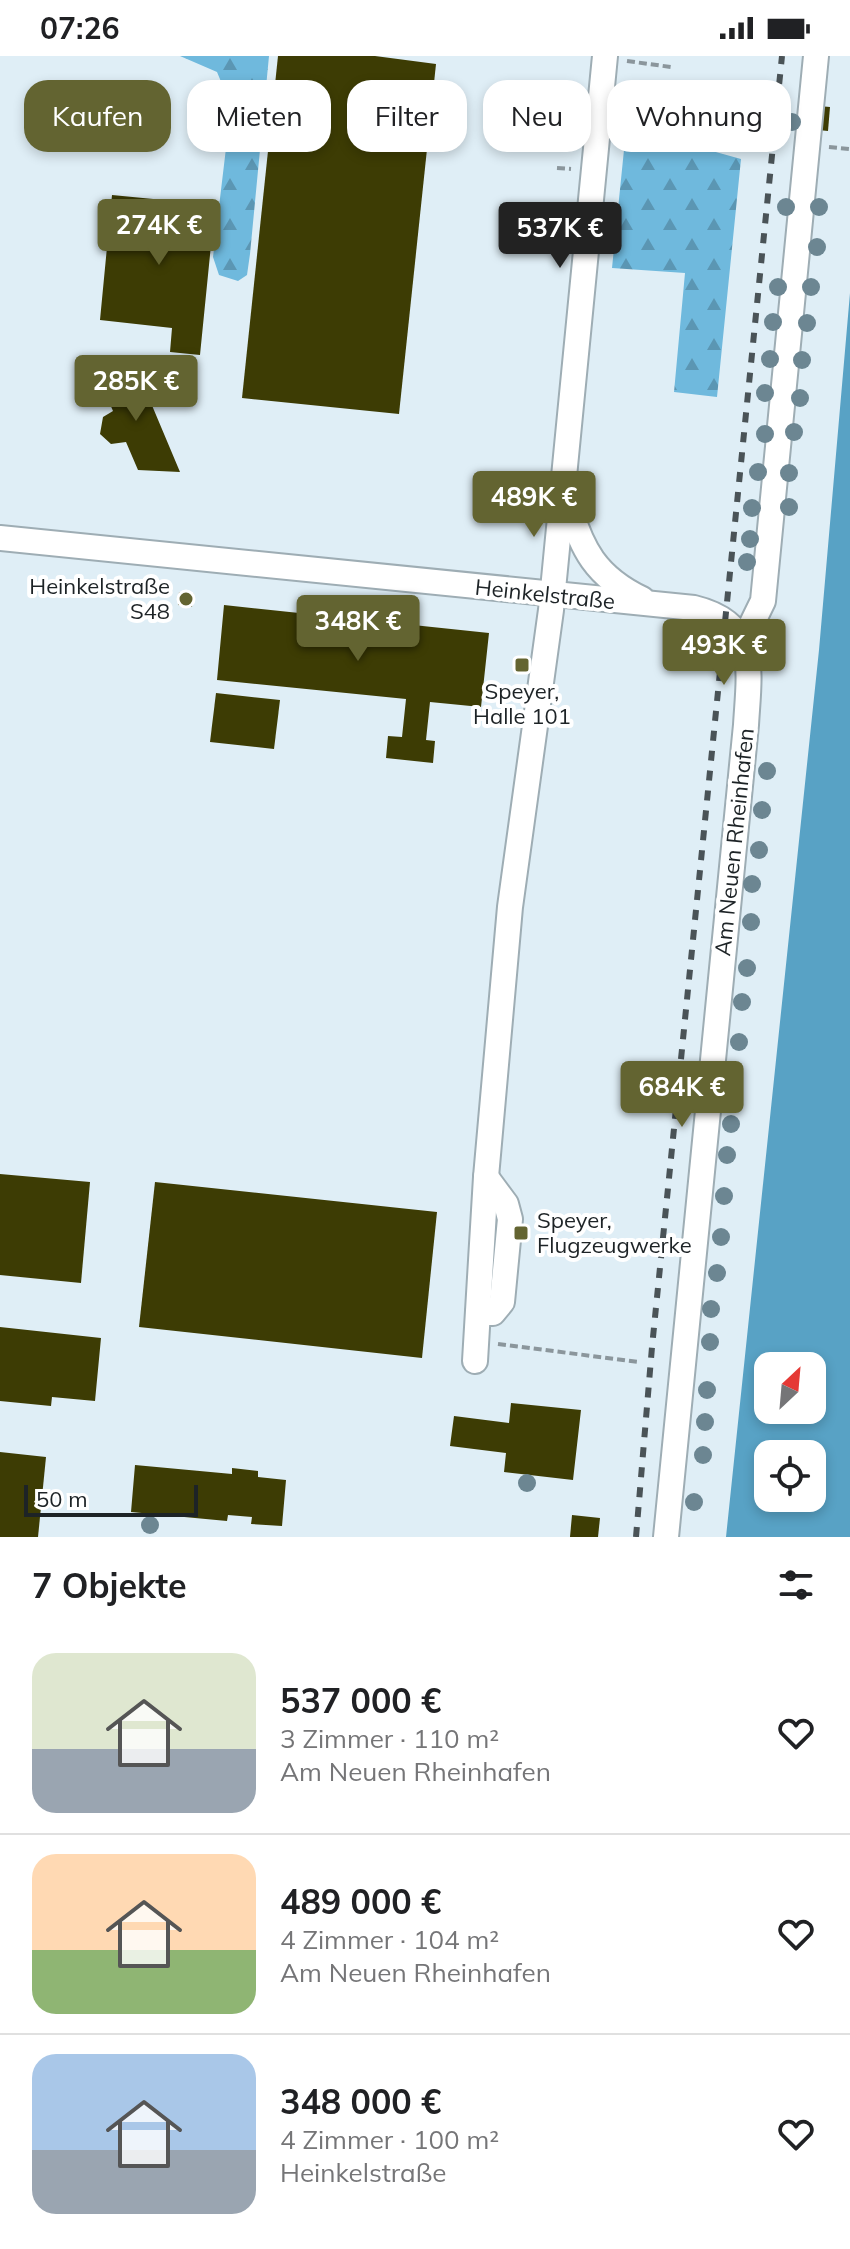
<!DOCTYPE html>
<html lang="de">
<meta charset="utf-8">
<style>
body{margin:0;font-family:Mulish,sans-serif;background:#f6f6f6;color:#202124;height:100vh;display:flex;flex-direction:column;font-size:30px;white-space:nowrap}
*{box-sizing:border-box;margin:0}
p{font-size:26px;color:#757577}
.icon{flex:none;width:44px;height:44px;fill:none;stroke:currentColor;stroke-width:2;stroke-linecap:round;stroke-linejoin:round}
.map{position:relative;height:1481px;overflow:hidden}
.drawer{display:flex;flex-direction:column;background:#fff;flex:1}
.drawer>*{flex:none}
.banner{position:absolute;left:24px;top:24px;width:802px;height:72px;display:flex;gap:16px}
.needle{width:52px;rotate:26deg}
.tools{position:absolute;left:754px;top:1296px;display:grid;gap:16px}
.tools a{display:grid;place-items:center;width:72px;height:72px;border-radius:16px;background:#fff;box-shadow:0 4px 12px #0003;font-size:40px}
.scale{position:absolute;left:24px;bottom:20px;width:174px;box-sizing:border-box;padding-left:8px;border:4px solid #1d2326;border-top:0;font-size:22px;line-height:28px;white-space:nowrap;color:#1d2326;-webkit-text-stroke:6px #fff;paint-order:stroke}
.price{position:absolute;translate:-50% -68px;padding:0 18px;border-radius:8px;background:#636431;color:#fff;font-size:26px;line-height:52px;filter:drop-shadow(0 2px 4px #0008)}
.price::after{content:'';position:absolute;left:50%;top:48px;width:24px;height:18px;margin-left:-12px;background:inherit;clip-path:polygon(0 0,100% 0,50% 100%)}
.price.active{background:#222;color:#fff}
ul{padding:0;list-style:none}
li{display:flex;align-items:center;gap:24px;height:200px;padding:0 32px}
li+li{border-top:2px solid #e0e0e0}
li span{display:grid;place-items:center;flex:none;width:224px;height:160px;border-radius:24px;color:#555}
li>.icon{margin-inline-start:auto}
span .icon{width:96px;height:96px;fill:#fffc;stroke-width:1}
li b{font-size:34px}
h2{display:flex;justify-content:space-between;align-items:center;height:96px;padding:0 32px;font-size:34px}
.pill{padding:0 28px;border-radius:24px;background:#fff;box-shadow:0 4px 12px #0003;font-size:28px;line-height:72px}
.pill.active{background:#636431;color:#fff}
.status{display:flex;justify-content:space-between;align-items:center;height:56px;padding:0 40px;background:#fff;direction:ltr}
.status svg{height:22px;fill:currentColor}
.map>svg:first-child{display:block}
</style>
<div class="status"><b>07:26</b><svg viewBox="0 0 49 12"><path d="M0 12V9h3v3zM5 12V6h3v6zM10 12V3h3v9zM15 12V0h3v12zM26 1h20v11H26zM47 4h2v5h-2z"/></svg></div>
<div class="map">
<svg width="850" height="1481" viewBox="0 0 850 1481">
<defs>
<pattern id="forest-firs" width="22" height="20" patternUnits="userSpaceOnUse" patternTransform="scale(2)"><rect width="22" height="20" fill="#6fb9dd"/><path d="M5 1l3.5 6h-7zM16 11l3.5 6h-7z" fill="#5b96b3"/></pattern>
</defs>
<rect width="100%" height="100%" fill="#dfeef6"/>
<g fill="url(#forest-firs)">
<path d="M180,0H269L250,198L247,219L238,225L219,219L213,201L229,67L227,40L217,16Z"/>
<path d="M625,84L705,93L741,103L717,341L674,336L685,217L612,212Z"/>
</g>
<path fill="#58a2c5" fill-rule="evenodd" d="M850,237V1481H726L819,594ZM768,1310H812V1354H768ZM768,1398H812V1442H768Z"/>
<g fill="#3d3c04">
<path d="M278,0H375L436,8L399,358L242,342Z"/>
<path d="M819,50L830,51L828,75L818,74Z"/>
<path d="M112,139L215,149L200,299L170,296L172,272L100,264Z"/>
<path d="M135,309L180,416L138,414L126,386L111,388L100,378L103,361L113,355L100,325Z"/>
<path d="M179,536L194,538L192,551L178,549Z"/>
<path d="M224,549L489,577L481,651L430,646L426,684L435,685L433,707L386,702L388,680L402,681L406,643L217,624Z"/>
<path d="M216,637L280,644L274,693L210,686Z"/>
<path d="M0,1118L90,1126L81,1227L0,1219Z"/>
<path d="M155,1126L437,1156L422,1302L139,1271Z"/>
<path d="M0,1271L101,1282L95,1345L52,1341L51,1350L0,1345Z"/>
<path d="M511,1347L581,1354L573,1424L504,1416L506,1397L450,1390L454,1360L509,1367Z"/>
<path d="M0,1396L46,1401L38,1481H0Z"/>
<path d="M135,1409L232,1418V1412L258,1415V1421L286,1424L282,1470L251,1468L252,1461L228,1459L227,1465L131,1456Z"/>
<path d="M572,1459L600,1462L598,1481H570Z"/>
</g>
<g fill="none" stroke-linecap="round" stroke-linejoin="round">
<g stroke="#9eadb4" stroke-width="28">
<g id="minor">
<path d="M568,446C581,493 596,521 642,543"/>
<path d="M0,482L694,552C760,568 749,616 746,669L666,1481"/>
<path d="M743,586L763,545L816,0"/>
<path d="M478,1257H493L502,1246L510,1163L506,1148L486,1121"/>
<path d="M475,1305L486,1121L510,851L551,554L605,0"/>
</g>
</g>
<g stroke="#8b969c" stroke-width="4" stroke-dasharray="8 4" stroke-linecap="butt">
<path d="M627,5L671,11"/>
<path d="M829,91L850,93"/>
<path d="M557,112L571,113"/>
<path d="M498,1288L639,1306"/>
</g>
<use href="#minor" stroke="#fff" stroke-width="24"/>
<path stroke="#4a5357" stroke-width="6" stroke-dasharray="10 10" stroke-linecap="butt" d="M636,1481L652,1291L782,0"/>
</g>
<g fill="#6c8692">
<circle cx="792" cy="66" r="9"/>
<circle cx="786" cy="151" r="9"/>
<circle cx="819" cy="151" r="9"/>
<circle cx="817" cy="191" r="9"/>
<circle cx="778" cy="231" r="9"/>
<circle cx="811" cy="231" r="9"/>
<circle cx="773" cy="266" r="9"/>
<circle cx="807" cy="267" r="9"/>
<circle cx="770" cy="303" r="9"/>
<circle cx="802" cy="304" r="9"/>
<circle cx="765" cy="337" r="9"/>
<circle cx="800" cy="342" r="9"/>
<circle cx="794" cy="376" r="9"/>
<circle cx="765" cy="378" r="9"/>
<circle cx="758" cy="416" r="9"/>
<circle cx="789" cy="417" r="9"/>
<circle cx="789" cy="451" r="9"/>
<circle cx="752" cy="452" r="9"/>
<circle cx="750" cy="483" r="9"/>
<circle cx="747" cy="506" r="9"/>
<circle cx="767" cy="715" r="9"/>
<circle cx="762" cy="754" r="9"/>
<circle cx="759" cy="794" r="9"/>
<circle cx="752" cy="828" r="9"/>
<circle cx="751" cy="866" r="9"/>
<circle cx="747" cy="912" r="9"/>
<circle cx="742" cy="946" r="9"/>
<circle cx="739" cy="986" r="9"/>
<circle cx="733" cy="1024" r="9"/>
<circle cx="731" cy="1068" r="9"/>
<circle cx="727" cy="1099" r="9"/>
<circle cx="724" cy="1140" r="9"/>
<circle cx="721" cy="1181" r="9"/>
<circle cx="717" cy="1217" r="9"/>
<circle cx="711" cy="1253" r="9"/>
<circle cx="710" cy="1286" r="9"/>
<circle cx="707" cy="1334" r="9"/>
<circle cx="705" cy="1366" r="9"/>
<circle cx="703" cy="1399" r="9"/>
<circle cx="527" cy="1427" r="9"/>
<circle cx="694" cy="1446" r="9"/>
<circle cx="150" cy="1469" r="9"/>
</g>
<g fill="#636431" stroke="#fff" stroke-width="3">
<circle cx="186" cy="543" r="8"/>
<rect x="514" y="601" width="16" height="16" rx="4"/>
<rect x="513" y="1169" width="16" height="16" rx="4"/>
</g>
<g text-anchor="middle" stroke-width="8" stroke-linejoin="round" paint-order="stroke">
<g font-size="22" fill="#1d2326" stroke="#fff" text-anchor="end">
<text x="170" y="538">Heinkelstraße<tspan x="170" dy="25">S48</tspan></text>
<text x="522" y="643" text-anchor="middle">Speyer,<tspan x="522" dy="25">Halle 101</tspan></text>
<text x="537" y="1172" text-anchor="start">Speyer,<tspan x="537" dy="25">Flugzeugwerke</tspan></text>
</g>
<g font-size="22" fill="#1d2326" stroke="#fff">
<text transform="translate(545 538) rotate(6)" y="8">Heinkelstraße</text>
<text transform="translate(734 786) rotate(-84)" y="8">Am Neuen Rheinhafen</text>
</g>
</g>
</svg>
<div class="tools">
<a><svg class="needle" viewBox="-14 -14 28 28"><path d="M0-13l5 13h-10z" fill="#e53935"/><path d="M0 13l5-13h-10z" fill="#757577"/></svg></a>
<a><svg class="icon" aria-label="locate" viewBox="0 0 24 24"><circle cx="12" cy="12" r="6"/><path d="M12 2v4M12 18v4M2 12h4M18 12h4"/></svg></a>
</div>
<div class="scale">50 m</div>
<b class="price" style="left:159px;top:211px">274K €</b>
<b class="price active" style="left:560px;top:214px">537K €</b>
<b class="price" style="left:136px;top:367px">285K €</b>
<b class="price" style="left:534px;top:483px">489K €</b>
<b class="price" style="left:358px;top:607px">348K €</b>
<b class="price" style="left:724px;top:631px">493K €</b>
<b class="price" style="left:682px;top:1073px">684K €</b>
<div class="banner">
<a class="pill active">Kaufen</a>
<a class="pill">Mieten</a>
<a class="pill">Filter</a>
<a class="pill">Neu</a>
<a class="pill">Wohnung</a>
</div>
</div>
<section class="drawer">
<h2>7 Objekte<svg class="icon" aria-label="filters" viewBox="0 0 24 24"><path d="M4 7h16M4 17h16"/><circle cx="9" cy="7" r="2"/><circle cx="15" cy="17" r="2"/></svg></h2>
<ul>
<li><span style="background:linear-gradient(#dfe7d0 60%,#9aa5b1 0)"><svg class="icon" aria-label="home" viewBox="0 0 24 24"><path d="M3 11l9-7 9 7M6 9v11h12V9"/></svg></span><div><b>537 000 €</b><p>3 Zimmer · 110 m²</p><p>Am Neuen Rheinhafen</p></div><svg class="icon" aria-label="heart" viewBox="0 0 24 24"><path d="M12 20l-8-8c-3-5 5-10 8-4 3-6 11-1 8 4z"/></svg></li>
<li><span style="background:linear-gradient(#ffd9b3 60%,#8fb573 0)"><svg class="icon" aria-label="home" viewBox="0 0 24 24"><path d="M3 11l9-7 9 7M6 9v11h12V9"/></svg></span><div><b>489 000 €</b><p>4 Zimmer · 104 m²</p><p>Am Neuen Rheinhafen</p></div><svg class="icon" aria-label="heart" viewBox="0 0 24 24"><path d="M12 20l-8-8c-3-5 5-10 8-4 3-6 11-1 8 4z"/></svg></li>
<li><span style="background:linear-gradient(#a9c7e8 60%,#9aa5b1 0)"><svg class="icon" aria-label="home" viewBox="0 0 24 24"><path d="M3 11l9-7 9 7M6 9v11h12V9"/></svg></span><div><b>348 000 €</b><p>4 Zimmer · 100 m²</p><p>Heinkelstraße</p></div><svg class="icon" aria-label="heart" viewBox="0 0 24 24"><path d="M12 20l-8-8c-3-5 5-10 8-4 3-6 11-1 8 4z"/></svg></li>
</ul>
</section>
